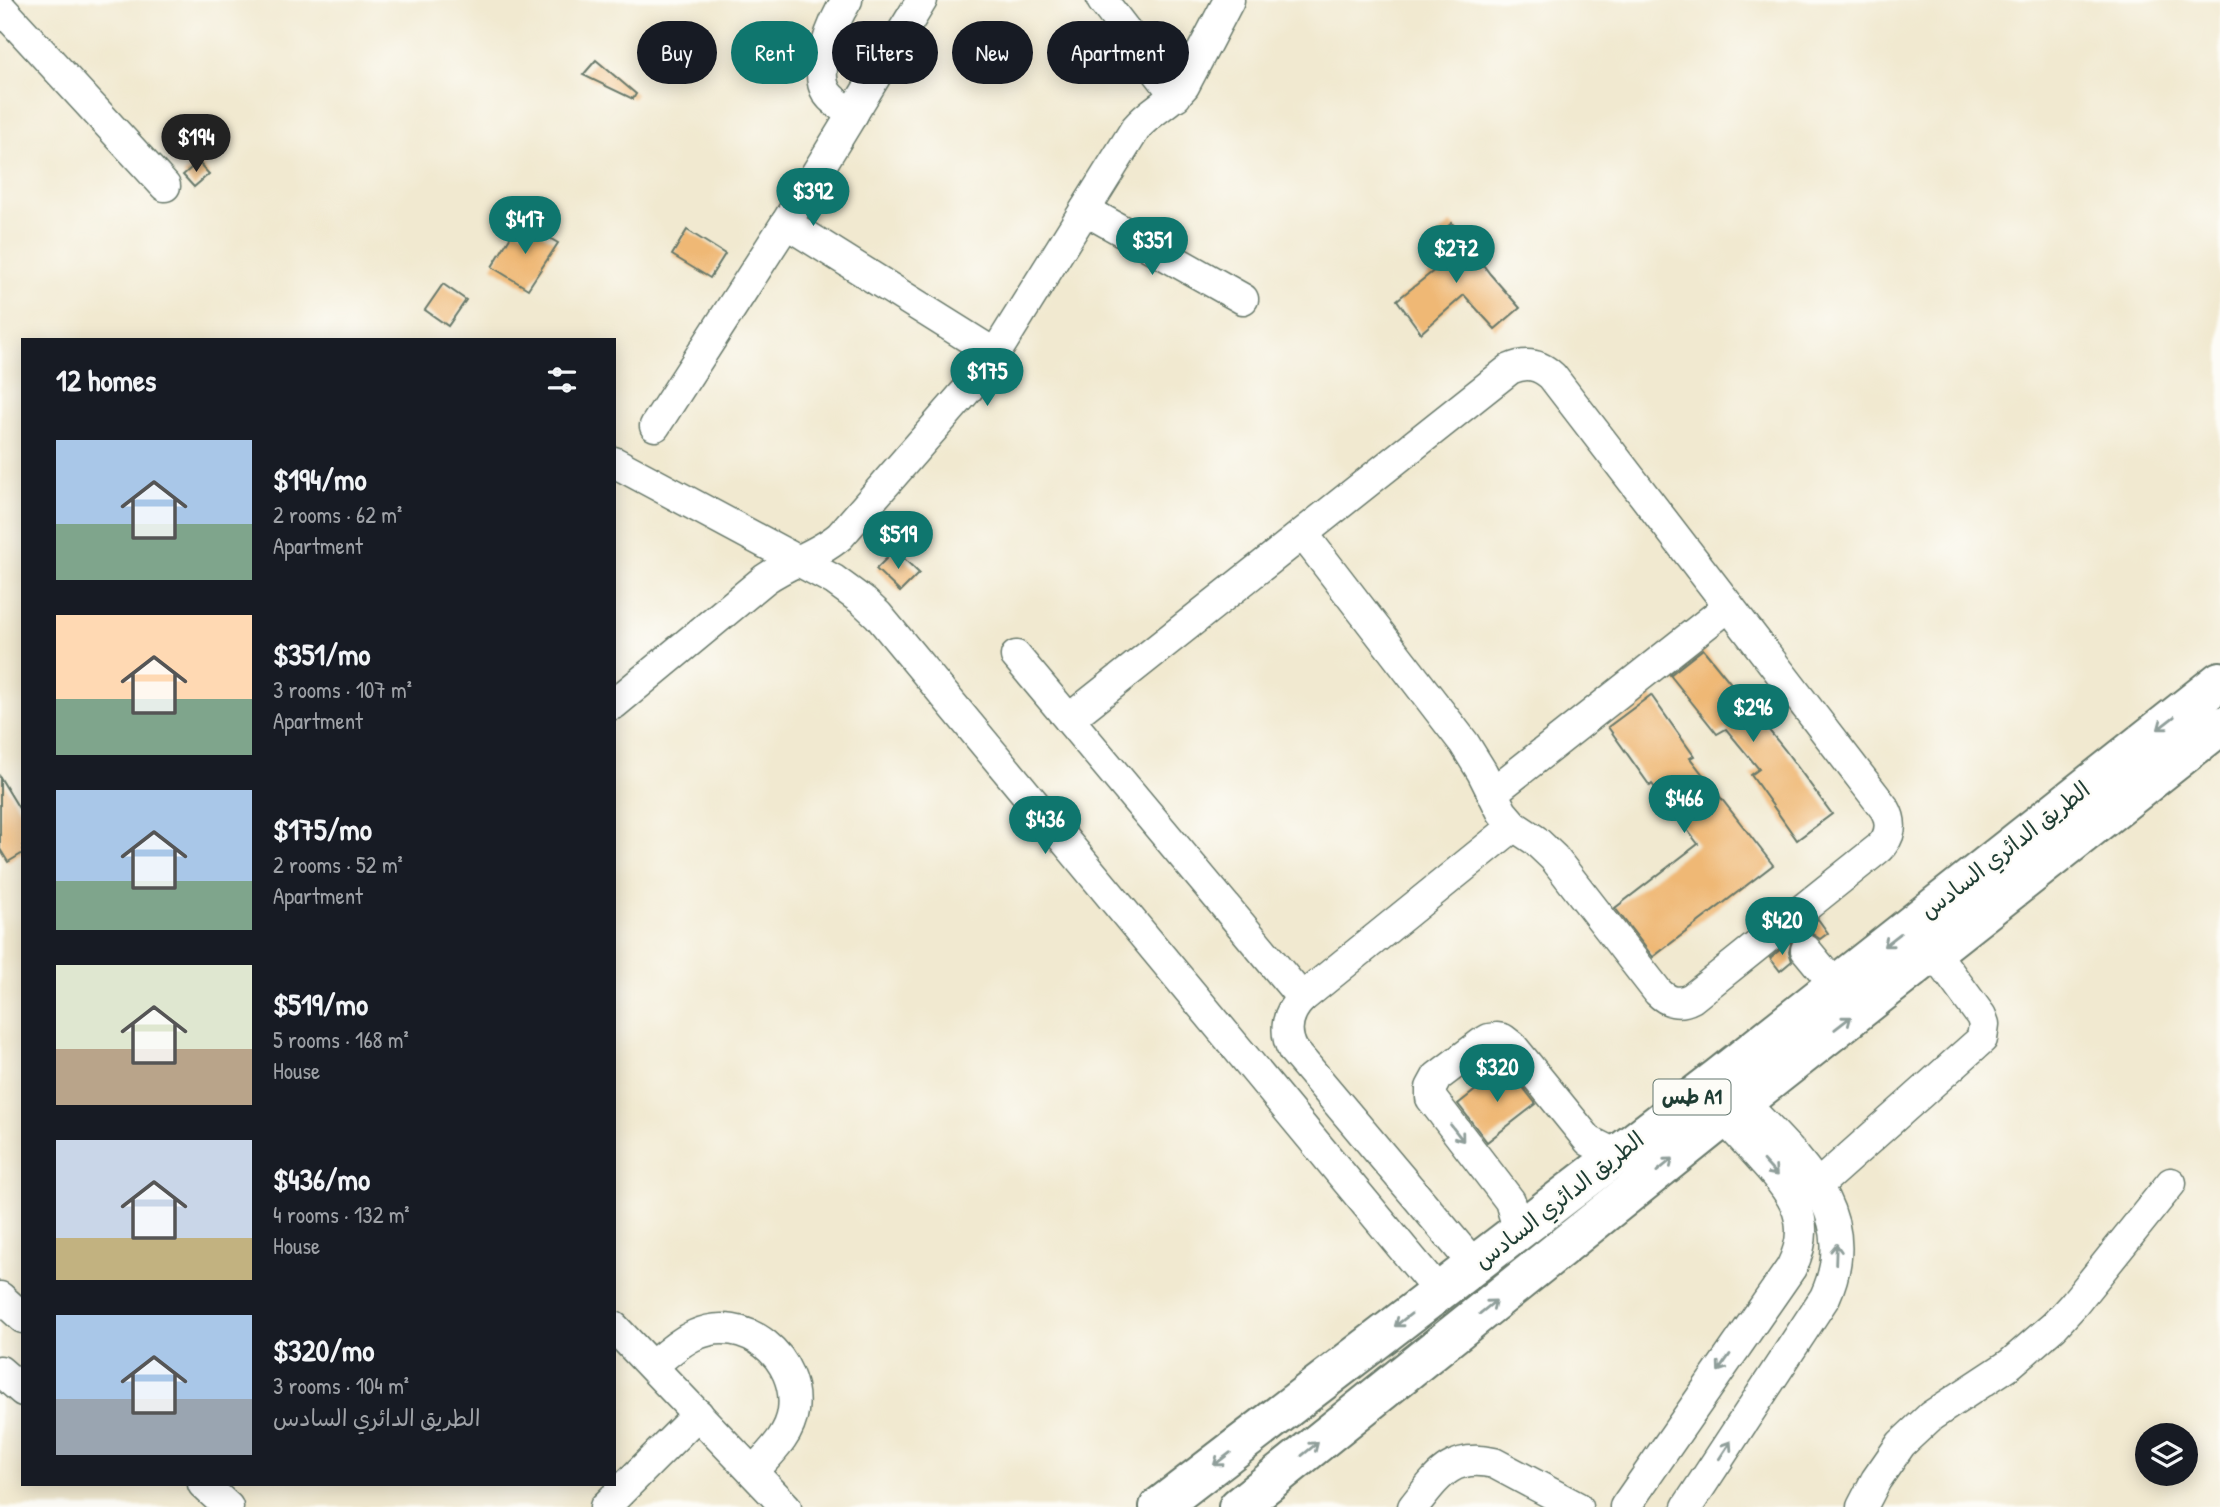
<!DOCTYPE html>
<meta charset="utf-8">
<style>
body{margin:0;font-family:"Patrick Hand","Playpen Sans Arabic",sans-serif;background:#242831;color:#f1f3f6;height:100vh;display:flex;flex-direction:column;font-size:26px;white-space:nowrap}
*{box-sizing:border-box;margin:0}
p{font-size:23px;color:#9ea1a6}
.icon{flex:none;width:38px;height:38px;fill:none;stroke:currentColor;stroke-width:2;stroke-linecap:round;stroke-linejoin:round}
.map{position:relative;flex:1;overflow:hidden}
.sheet{position:absolute;left:21px;top:338px;width:595px;height:1148px;display:flex;flex-direction:column;background:#171b24;border-radius:0px;box-shadow:0 4px 18px #0003}
.sheet>*{flex:none}
.guide{position:absolute;left:637px;top:21px;width:665px;height:63px;display:flex;gap:14px}
.tools{position:absolute;left:2135px;top:1423px;display:grid;gap:14px}
.tools a{display:grid;place-items:center;width:63px;height:63px;border-radius:50%;background:#171b24;box-shadow:0 4px 18px #0003;font-size:35px}
.price{position:absolute;translate:-50% -60px;padding:0 16px;border-radius:24px;background:#0f766e;color:#fff;font-size:23px;line-height:46px;filter:drop-shadow(0 2px 4px #0008)}
.price::after{content:'';position:absolute;left:50%;top:42px;width:21px;height:16px;margin-left:-10px;background:inherit;clip-path:polygon(0 0,100% 0,50% 100%)}
.price.on{background:#222;color:#fff}
ul{padding:0;list-style:none}
li{display:flex;align-items:center;gap:21px;height:175px;padding:0 35px}
li span{display:grid;place-items:center;flex:none;width:196px;height:140px;border-radius:0px;color:#555}
li>.icon{margin-inline-start:auto}
span .icon{width:84px;height:84px;fill:#fffc;stroke-width:1}
li b{font-size:30px}
h2{display:flex;justify-content:space-between;align-items:center;height:84px;padding:0 35px;font-size:30px}
.pill{padding:0 24px;border-radius:32px;background:#171b24;box-shadow:0 4px 18px #0003;font-size:24px;line-height:63px}
.pill.on{background:#0f766e;color:#fff}
.map>svg:first-child{display:block}
</style>
<div class="map">
<svg width="2220" height="1507" viewBox="0 0 2220 1507">
<rect width="100%" height="100%" fill="#fdfcf7"/>
<filter id="ink" filterUnits="userSpaceOnUse"><feTurbulence type="fractalNoise" baseFrequency=".0143" numOctaves="2"/><feDisplacementMap in="SourceGraphic" scale="14" xChannelSelector="R" yChannelSelector="G"/><feConvolveMatrix kernelMatrix="1 2 1 2 8 2 1 2 1" color-interpolation-filters="sRGB"/></filter>
<filter id="wash" filterUnits="userSpaceOnUse"><feTurbulence type="fractalNoise" baseFrequency=".00686" numOctaves="4" result="noise"/><feDisplacementMap in="SourceGraphic" scale="28" xChannelSelector="R" yChannelSelector="G"/><feGaussianBlur stdDeviation="1.57" result="paint"/><feColorMatrix in="noise" values="0 0 0 0 0 0 0 0 0 0 0 0 0 0 0 0 0 1.4 0 .05"/><feComposite in="paint" operator="in"/></filter>
<g filter="url(#wash)">
<rect width="100%" height="100%" fill="#f1e9d0"/>
<g id="blocks">
<g fill="#efb874">
<path d="M596,60L636,94L633,99L583,75Z"/>
<path d="M198,162L209,174L194,187L183,175Z"/>
<path d="M1452,223L1490,274L1520,308L1495,329L1464,295L1421,333L1397,300L1441,265L1425,245Z"/>
<path d="M527,225L558,243L528,289L492,267L515,229L523,233Z"/>
<path d="M687,230L725,254L710,278L672,255Z"/>
<path d="M443,284L466,300L448,326L425,310Z"/>
<path d="M895,550L919,573L900,592L876,569Z"/>
<path d="M1703,649L1785,750L1832,814L1797,840L1751,775L1759,769L1726,729L1717,734L1670,675Z"/>
<path d="M1651,695L1694,756L1690,758L1773,865L1653,957L1615,908L1698,844L1652,784L1650,786L1608,727Z"/>
<path d="M0,777L23,815V853L8,862L0,849Z"/>
<path d="M1818,919L1828,933L1820,939L1811,933L1799,934Z"/>
<path d="M1792,940L1789,952L1792,961L1780,971L1770,958Z"/>
<path d="M1506,1066L1536,1104L1487,1142L1458,1104Z"/>
</g>
</g>
</g>
<g filter="url(#ink)">
<use href="#blocks" fill-opacity="0" stroke="#68796b" stroke-width="2"/>
<g fill="none" stroke-linecap="round" stroke-linejoin="round">
<g stroke="#68796b" stroke-width="33">
<g id="minor">
<path d="M847,0C834,20 812,70 827,93C833,102 844,108 853,114"/>
<path d="M1102,0L1176,96"/>
<path d="M0,7L165,186"/>
<path d="M1085,210L1243,299"/>
<path d="M786,223L995,354"/>
<path d="M655,426L786,223L922,0"/>
<path d="M614,462L834,580L864,602L878,615L1439,1292"/>
<path d="M1016,656L1302,998"/>
<path d="M614,704L765,579C789,562 818,555 840,536L974,382L995,354L1136,128C1150,111 1170,103 1184,86L1229,0"/>
<path d="M1069,719L1510,369C1526,362 1539,364 1552,376L1885,809C1893,823 1891,837 1879,848L1692,998C1679,1005 1668,1002 1658,992L1554,858L1535,840L1514,826L1502,812L1482,772L1464,743L1303,534"/>
<path d="M1492,793L1729,606"/>
<path d="M1806,950L1835,985"/>
<path d="M1818,1185L1982,1039L1984,1024L1981,1016L1934,952"/>
<path d="M1515,1234L1516,1222L1510,1201L1431,1098V1088L1437,1077L1482,1043L1489,1039L1497,1038L1503,1039L1512,1046L1589,1141L1609,1151L1621,1152"/>
<path d="M1475,1266L1293,1050C1283,1031 1287,1013 1302,998L1514,826"/>
<path d="M0,1297L23,1318"/>
<path d="M614,1327L786,1507"/>
<path d="M652,1366C666,1355 679,1342 695,1335C745,1312 800,1358 793,1411C790,1436 769,1454 753,1472"/>
<path d="M0,1371L23,1391"/>
<path d="M203,1484L228,1507"/>
<path d="M605,1507L698,1414"/>
<path d="M1413,1507C1437,1477 1451,1453 1494,1463L1577,1507"/>
<path d="M1625,1507L1791,1268C1814,1223 1795,1196 1764,1162C1751,1147 1737,1133 1724,1118"/>
<path d="M1687,1507L1825,1297C1864,1212 1796,1158 1743,1102"/>
<path d="M1862,1507L1876,1480L1901,1444L1931,1416L2010,1364L2054,1326L2074,1304L2171,1183"/>
</g>
</g>
<g stroke="#68796b" stroke-width="42">
<g id="highway">
<path d="M1159,1507L1719,1077L2220,681"/>
<path d="M1238,1507L1743,1102L2220,726"/>
</g>
</g>
<use href="#minor" stroke="#fff" stroke-width="30"/>
<use href="#highway" stroke="#fff" stroke-width="38"/>
</g>
<defs><path id="oneway-shaft" d="M-6 0H5M1.5-3L5.5 0L1.5 3" fill="none" stroke-width="1.6" stroke-linecap="round" stroke-linejoin="round" transform="scale(1.75)"/></defs>
<g stroke="#8f9e9a">
<use href="#oneway-shaft" transform="translate(2166 723) rotate(142)"/>
<use href="#oneway-shaft" transform="translate(1892 940) rotate(142)"/>
<use href="#oneway-shaft" transform="translate(1843 1023) rotate(-38)"/>
<use href="#oneway-shaft" transform="translate(1457 1133) rotate(52)"/>
<use href="#oneway-shaft" transform="translate(1665 1165) rotate(-39)"/>
<use href="#oneway-shaft" transform="translate(1770 1168) rotate(48)"/>
<use href="#oneway-shaft" transform="translate(1836 1254) rotate(-88)"/>
<use href="#oneway-shaft" transform="translate(1488 1307) rotate(-39)"/>
<use href="#oneway-shaft" transform="translate(1403 1320) rotate(143)"/>
<use href="#oneway-shaft" transform="translate(1724 1363) rotate(125)"/>
<use href="#oneway-shaft" transform="translate(1310 1449) rotate(-39)"/>
<use href="#oneway-shaft" transform="translate(1725 1450) rotate(-57)"/>
<use href="#oneway-shaft" transform="translate(1222 1459) rotate(143)"/>
</g>
</g>
<g text-anchor="middle" stroke-width="5" stroke-linejoin="round" paint-order="stroke">
<rect fill="#fdfcf7" stroke="#62766e" stroke-width="2" x="1653.5" y="1079.5" width="77" height="35" rx="5"/>
<g font-size="21" font-weight="bold" fill="#1f3d34">
<text x="1692" y="1104">طس A1</text>
</g>
<g font-size="23" fill="#1f3d34" stroke="#fdfcf7">
<text transform="translate(2005 850) rotate(-38)" y="8">الطريق الدائري السادس</text>
<text transform="translate(1559 1200) rotate(-38)" y="8">الطريق الدائري السادس</text>
</g>
</g>
</svg>
<div class="tools">
<a><svg class="icon" aria-label="layers" viewBox="0 0 24 24"><path d="M12 4l9 5-9 5-9-5zM3 14l9 5 9-5"/></svg></a>
</div>
<b class="price on" style="left:196px;top:174px">$194</b>
<b class="price" style="left:813px;top:228px">$392</b>
<b class="price" style="left:525px;top:256px">$417</b>
<b class="price" style="left:1152px;top:277px">$351</b>
<b class="price" style="left:1456px;top:285px">$272</b>
<b class="price" style="left:987px;top:408px">$175</b>
<b class="price" style="left:898px;top:571px">$519</b>
<b class="price" style="left:1753px;top:744px">$296</b>
<b class="price" style="left:1684px;top:835px">$466</b>
<b class="price" style="left:1045px;top:856px">$436</b>
<b class="price" style="left:1782px;top:957px">$420</b>
<b class="price" style="left:1497px;top:1104px">$320</b>
<div class="guide">
<a class="pill">Buy</a>
<a class="pill on">Rent</a>
<a class="pill">Filters</a>
<a class="pill">New</a>
<a class="pill">Apartment</a>
</div>
<section class="sheet">
<h2>12 homes<svg class="icon" aria-label="filters" viewBox="0 0 24 24"><path d="M4 7h16M4 17h16"/><circle cx="9" cy="7" r="2"/><circle cx="15" cy="17" r="2"/></svg></h2>
<ul>
<li><span style="background:linear-gradient(#a9c7e8 60%,#7fa58c 0)"><svg class="icon" aria-label="home" viewBox="0 0 24 24"><path d="M3 11l9-7 9 7M6 9v11h12V9"/></svg></span><div><b>$194/mo</b><p>2 rooms · 62 m²</p><p>Apartment</p></div></li>
<li><span style="background:linear-gradient(#ffd9b3 60%,#7fa58c 0)"><svg class="icon" aria-label="home" viewBox="0 0 24 24"><path d="M3 11l9-7 9 7M6 9v11h12V9"/></svg></span><div><b>$351/mo</b><p>3 rooms · 107 m²</p><p>Apartment</p></div></li>
<li><span style="background:linear-gradient(#a9c7e8 65%,#7fa58c 0)"><svg class="icon" aria-label="home" viewBox="0 0 24 24"><path d="M3 11l9-7 9 7M6 9v11h12V9"/></svg></span><div><b>$175/mo</b><p>2 rooms · 52 m²</p><p>Apartment</p></div></li>
<li><span style="background:linear-gradient(#dfe7d0 60%,#b9a48a 0)"><svg class="icon" aria-label="home" viewBox="0 0 24 24"><path d="M3 11l9-7 9 7M6 9v11h12V9"/></svg></span><div><b>$519/mo</b><p>5 rooms · 168 m²</p><p>House</p></div></li>
<li><span style="background:linear-gradient(#c9d6e8 70%,#c2b280 0)"><svg class="icon" aria-label="home" viewBox="0 0 24 24"><path d="M3 11l9-7 9 7M6 9v11h12V9"/></svg></span><div><b>$436/mo</b><p>4 rooms · 132 m²</p><p>House</p></div></li>
<li><span style="background:linear-gradient(#a9c7e8 60%,#9aa5b1 0)"><svg class="icon" aria-label="home" viewBox="0 0 24 24"><path d="M3 11l9-7 9 7M6 9v11h12V9"/></svg></span><div><b>$320/mo</b><p>3 rooms · 104 m²</p><p>الطريق الدائري السادس</p></div></li>
</ul>
</section>
</div>
